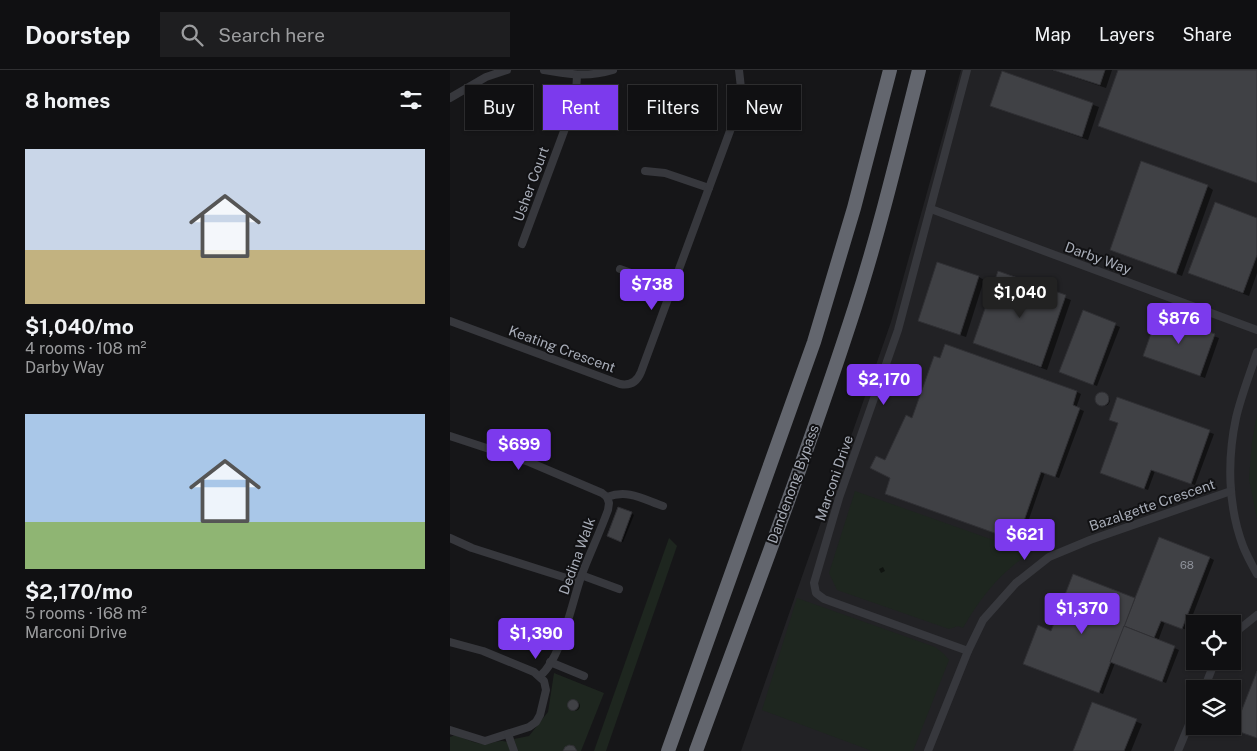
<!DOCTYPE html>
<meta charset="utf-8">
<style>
body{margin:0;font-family:"Public Sans",sans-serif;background:#1e1e20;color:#f1f3f6;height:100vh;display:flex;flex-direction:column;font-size:19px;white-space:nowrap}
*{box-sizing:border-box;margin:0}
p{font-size:16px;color:#9c9d9f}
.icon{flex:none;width:28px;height:28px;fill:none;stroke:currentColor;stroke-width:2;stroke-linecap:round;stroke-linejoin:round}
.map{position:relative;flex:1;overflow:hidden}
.panel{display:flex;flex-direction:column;background:#101012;width:450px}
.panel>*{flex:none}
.hud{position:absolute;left:15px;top:15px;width:475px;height:45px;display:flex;gap:10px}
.controls{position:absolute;left:736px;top:545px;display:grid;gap:10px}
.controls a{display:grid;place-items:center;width:55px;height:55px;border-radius:0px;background:#101012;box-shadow:0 1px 4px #0004,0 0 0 1px #303032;font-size:25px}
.price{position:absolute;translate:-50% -42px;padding:0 11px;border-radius:5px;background:#7c3aed;color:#fff;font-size:16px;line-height:32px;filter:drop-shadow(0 1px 2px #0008)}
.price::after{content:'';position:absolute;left:50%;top:30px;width:15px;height:11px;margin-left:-8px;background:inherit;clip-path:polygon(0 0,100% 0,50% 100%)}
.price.selected{background:#222;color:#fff}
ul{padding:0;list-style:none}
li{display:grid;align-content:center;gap:10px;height:265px;padding:0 25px}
li span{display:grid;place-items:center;height:155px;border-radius:0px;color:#555}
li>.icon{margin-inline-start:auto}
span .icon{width:90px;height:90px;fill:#fffc;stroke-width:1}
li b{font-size:21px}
h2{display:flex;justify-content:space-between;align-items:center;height:60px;padding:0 25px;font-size:21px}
.chip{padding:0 18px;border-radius:0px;background:#101012;box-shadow:0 1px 4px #0004,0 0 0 1px #303032;font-size:18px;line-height:45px}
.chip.selected{background:#7c3aed;color:#fff}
header{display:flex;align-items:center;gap:30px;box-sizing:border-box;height:70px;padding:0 25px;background:#101012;border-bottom:1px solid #303032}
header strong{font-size:24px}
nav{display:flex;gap:28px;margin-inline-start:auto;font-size:18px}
.search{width:350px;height:45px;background:#1e1e20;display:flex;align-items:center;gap:12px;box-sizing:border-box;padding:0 18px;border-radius:0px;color:#9c9d9f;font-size:19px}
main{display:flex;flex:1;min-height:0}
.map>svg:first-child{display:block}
</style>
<header>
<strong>Doorstep</strong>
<div class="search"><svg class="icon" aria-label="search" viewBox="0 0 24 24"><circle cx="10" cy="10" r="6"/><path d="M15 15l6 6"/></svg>Search here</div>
<nav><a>Map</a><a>Layers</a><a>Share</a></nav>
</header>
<main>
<section class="panel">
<h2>8 homes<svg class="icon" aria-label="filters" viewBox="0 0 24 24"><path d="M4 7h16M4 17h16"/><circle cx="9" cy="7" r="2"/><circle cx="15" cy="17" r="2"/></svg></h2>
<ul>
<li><span style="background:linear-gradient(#c9d6e8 65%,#c2b280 0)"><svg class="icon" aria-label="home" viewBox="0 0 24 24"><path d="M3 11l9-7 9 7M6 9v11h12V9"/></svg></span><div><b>$1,040/mo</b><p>4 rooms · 108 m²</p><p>Darby Way</p></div></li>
<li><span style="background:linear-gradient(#a9c7e8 70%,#8fb573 0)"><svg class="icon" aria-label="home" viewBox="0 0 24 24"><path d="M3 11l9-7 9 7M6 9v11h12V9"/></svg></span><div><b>$2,170/mo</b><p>5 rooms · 168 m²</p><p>Marconi Drive</p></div></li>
</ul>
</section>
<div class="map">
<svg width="807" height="681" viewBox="0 0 807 681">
<rect width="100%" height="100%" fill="#161618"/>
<path fill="#222225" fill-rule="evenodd" d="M511,0H807V681H291L441,252ZM745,554H782V591H745ZM745,619H782V656H745Z"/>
<g fill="#1e261f">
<path d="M807,344V449L799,409L802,372Z"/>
<path d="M405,421L580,483C551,502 530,528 513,558L508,556L499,559L387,520L379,503Z"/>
<path d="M219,468L227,476L156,681H144Z"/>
<path d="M347,528L485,577L494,584L499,590L463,681H422L312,640Z"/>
<path d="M104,603L154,623L131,681H68L64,669L79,666L98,642Z"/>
<path d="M5,665C14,668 27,675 37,674C44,673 49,669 57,672L60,681H0V667Z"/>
</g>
<g fill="#0007">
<path d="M602,0H662L656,18Z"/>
<path d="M553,3L649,37L638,70L548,38Z"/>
<path d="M757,116L763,120L732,206L661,179Z"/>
<path d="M807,149V203L799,226L746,206Z"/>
<path d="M549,203L621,230L597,300L524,273Z"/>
<path d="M529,207L534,210L516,267L475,253Z"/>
<path d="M633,242L670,257L647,316L615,304Z"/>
<path d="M709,246L769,268L755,308L699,288Z"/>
<path d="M627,322L631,324L626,338L634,341L609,408L595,403L571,472L440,426L442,408L435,391L463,350Z"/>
<circle cx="654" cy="330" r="6"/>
<path d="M668,329L764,364L745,415L705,401L698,420L652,403L670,353Z"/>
<path d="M181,443L184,445L173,472L161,467Z"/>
<path d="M760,488L764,490L737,560L715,552L708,571L729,580L716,613L665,593L653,624L579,596L602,562L686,530Z"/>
<path d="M433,497L435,501L431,503L429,499Z"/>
<circle cx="125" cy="636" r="5"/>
<path d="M643,633L692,654L681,681H624Z"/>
</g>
<g fill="#404145" stroke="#303034">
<path d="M603,0H655L650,15Z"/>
<path d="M668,0H807V113L648,56Z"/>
<path d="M552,1L643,33L632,67L540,36Z"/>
<path d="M691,91L758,115L726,204L660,180Z"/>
<path d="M765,132L807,148V185L793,223L738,203Z"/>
<path d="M487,192L529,206L510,265L468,251Z"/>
<path d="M548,201L616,225L591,297L523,273Z"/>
<path d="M633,240L666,253L643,315L609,302Z"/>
<path d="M708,244L765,264L750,306L693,286Z"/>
<path d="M495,274L627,321L623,335L630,338L605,407L591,402L567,471L435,424L440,408L420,398L426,386L435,390L456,345L462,348L484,286L490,288Z"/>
<circle cx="652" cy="329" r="7"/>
<path d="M667,327L760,360L741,414L701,400L694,419L650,403L668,353L659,350Z"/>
<path d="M168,437L182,442L171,472L157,466Z"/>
<path d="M709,467L760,487L732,559L711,551L704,568L674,556Z"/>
<path d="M623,504L685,528L649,623L573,594L588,555L601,561Z"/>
<path d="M674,556L725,576L712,612L660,592Z"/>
<path d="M807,601V668L784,660Z"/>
<circle cx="123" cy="635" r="5.5"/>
<path d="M642,632L687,649L674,681H623Z"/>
<path d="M119,675L124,676L127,681H113L115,677Z"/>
</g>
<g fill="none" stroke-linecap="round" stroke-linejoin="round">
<g stroke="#37383d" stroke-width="8">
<path d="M94,0C120,4 136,8 163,0"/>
<path d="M517,0L448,260L389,428L364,513L366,523L374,529L518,581"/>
<path d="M0,28L36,7L57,0"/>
<path d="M195,101L215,103L259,118"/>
<path d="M481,139L807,260"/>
<path d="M72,174L123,37L126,22L127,6"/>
<path d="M170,199L222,218"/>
<path d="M0,251L170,314C180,316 187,312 191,302L287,42L291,18L289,0"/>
<path d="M807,282C800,304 791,326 786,348C777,390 778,436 793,476C797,486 802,495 807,504"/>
<path d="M0,366L79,392L152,423L157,427"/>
<path d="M157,427C178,419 193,429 213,436"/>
<path d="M0,468L22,478L129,512"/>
<path d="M131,505L169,519"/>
<path d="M782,565L807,545"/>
<path d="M0,572L33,581L84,602L94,611L96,620L90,645L86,652L79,657L35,671L0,660"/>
<path d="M100,592L134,606"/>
<path d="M90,606C112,588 122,531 132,504C140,483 150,462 158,440L159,433L157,427"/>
<path d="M754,619L765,591"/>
<path d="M58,664L64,681"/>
<path d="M478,681L518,581L533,550L566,513L599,487L640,470L781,421"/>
<path d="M728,681L745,640"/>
</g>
<g stroke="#63666e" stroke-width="14">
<path d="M218,681L364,272L404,138L440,0"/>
<path d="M246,681C300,533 357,386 405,237C430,159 449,79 469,0"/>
</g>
</g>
<g text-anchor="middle" stroke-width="4" stroke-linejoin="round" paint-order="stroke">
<g font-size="11" fill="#8e929b">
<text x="737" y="499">68</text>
</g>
<g font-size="14" fill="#a8adb8" stroke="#111113">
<text transform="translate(81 114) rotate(-70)" y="5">Usher Court</text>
<text transform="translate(648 188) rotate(20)" y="5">Darby Way</text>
<text transform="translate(112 279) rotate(20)" y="5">Keating Crescent</text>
<text transform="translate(384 408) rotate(-71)" y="5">Marconi Drive</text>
<text transform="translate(343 414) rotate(-70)" y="5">Dandenong Bypass</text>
<text transform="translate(702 435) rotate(-19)" y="5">Bazalgette Crescent</text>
<text transform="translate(127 486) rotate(-70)" y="5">Dedina Walk</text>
</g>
</g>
</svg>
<div class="controls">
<a><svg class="icon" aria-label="locate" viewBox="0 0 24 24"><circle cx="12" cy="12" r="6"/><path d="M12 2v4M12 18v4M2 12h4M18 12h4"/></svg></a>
<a><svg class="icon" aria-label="layers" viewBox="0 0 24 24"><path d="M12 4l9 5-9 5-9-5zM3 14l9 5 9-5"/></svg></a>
</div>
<b class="price" style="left:202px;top:241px">$738</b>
<b class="price selected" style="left:570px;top:249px">$1,040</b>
<b class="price" style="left:729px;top:275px">$876</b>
<b class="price" style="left:434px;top:336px">$2,170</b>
<b class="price" style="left:69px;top:401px">$699</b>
<b class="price" style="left:575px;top:491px">$621</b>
<b class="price" style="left:632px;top:565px">$1,370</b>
<b class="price" style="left:86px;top:590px">$1,390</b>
<div class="hud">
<a class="chip">Buy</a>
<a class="chip selected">Rent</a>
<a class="chip">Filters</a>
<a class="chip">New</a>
</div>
</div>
</main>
